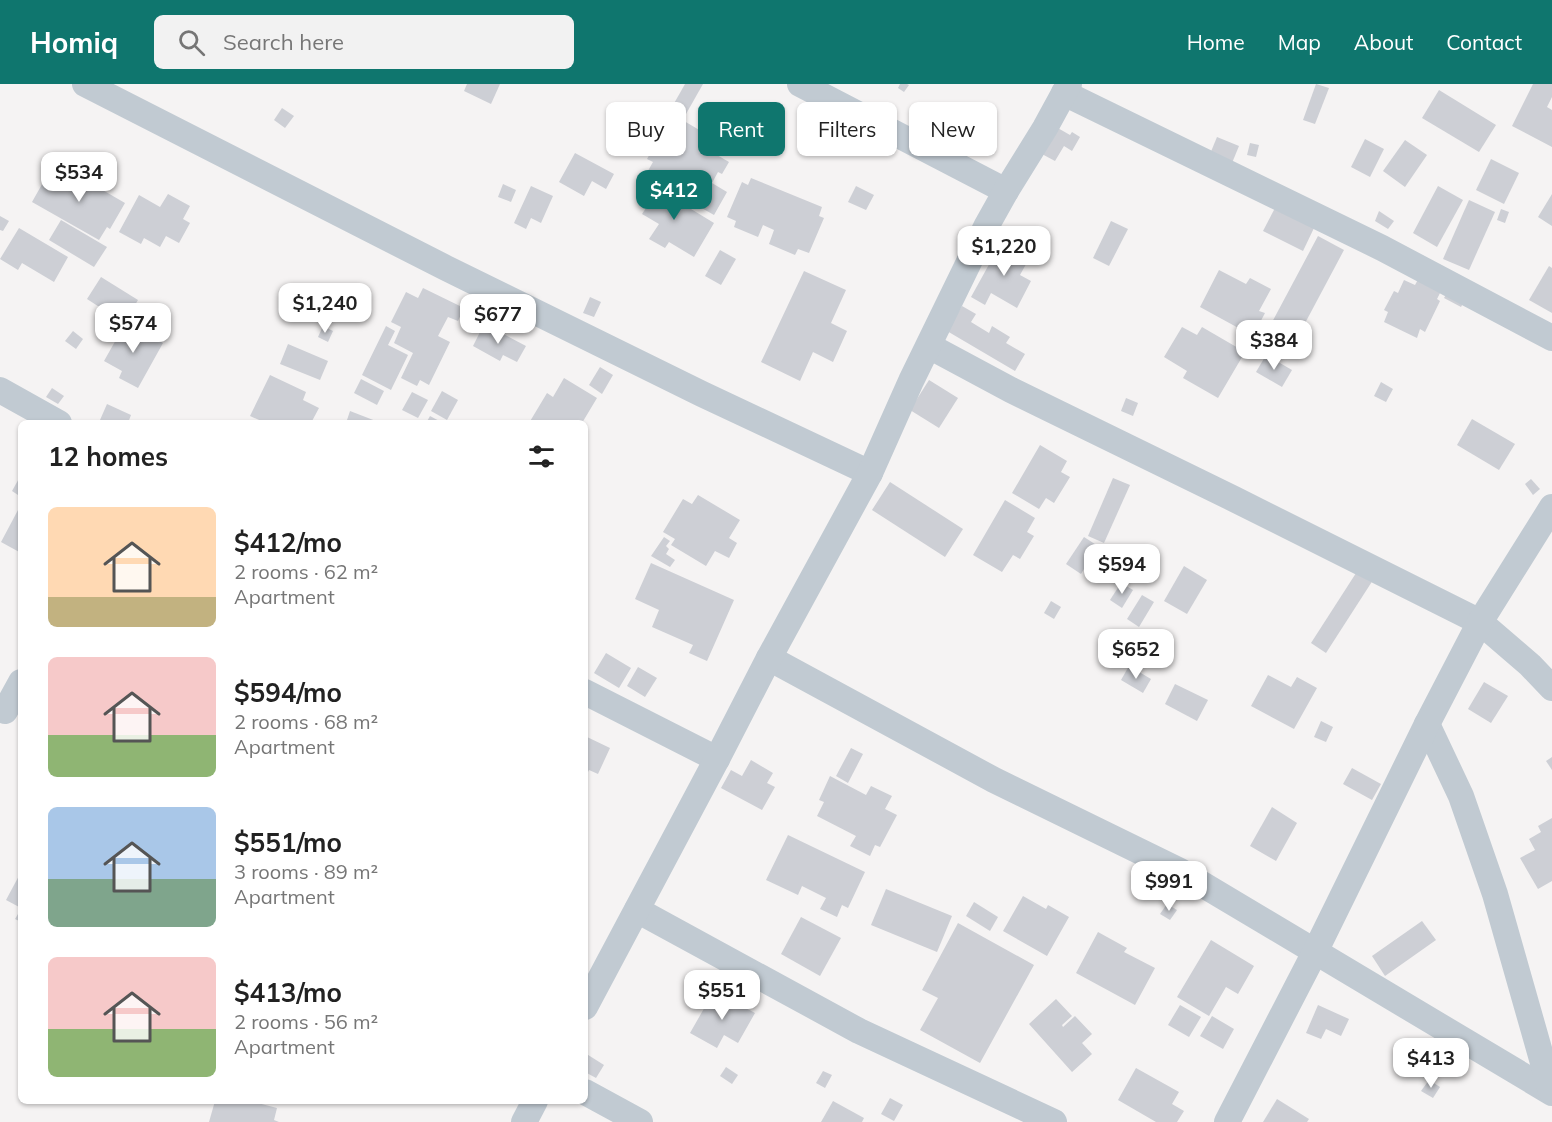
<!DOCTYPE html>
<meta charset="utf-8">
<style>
body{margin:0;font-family:Mulish,sans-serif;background:#f2f2f2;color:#222;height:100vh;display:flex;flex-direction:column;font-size:22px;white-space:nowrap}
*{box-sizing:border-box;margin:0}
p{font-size:20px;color:#767676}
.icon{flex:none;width:33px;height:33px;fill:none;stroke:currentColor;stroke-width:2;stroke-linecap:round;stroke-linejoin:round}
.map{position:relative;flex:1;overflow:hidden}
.details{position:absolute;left:18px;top:336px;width:570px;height:684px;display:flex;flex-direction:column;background:#fff;border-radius:9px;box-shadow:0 2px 4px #0004}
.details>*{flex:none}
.top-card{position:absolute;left:606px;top:18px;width:570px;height:54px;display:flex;gap:12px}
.price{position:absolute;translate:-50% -51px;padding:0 14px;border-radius:12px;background:#fff;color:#222;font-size:20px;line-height:39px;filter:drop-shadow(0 2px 3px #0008)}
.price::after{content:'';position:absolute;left:50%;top:36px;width:18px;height:14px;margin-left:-9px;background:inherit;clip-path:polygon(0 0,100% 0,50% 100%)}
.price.active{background:#0f766e;color:#fff}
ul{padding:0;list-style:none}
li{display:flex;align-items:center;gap:18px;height:150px;padding:0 30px}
li span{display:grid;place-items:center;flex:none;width:168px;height:120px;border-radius:9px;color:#555}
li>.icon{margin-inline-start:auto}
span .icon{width:72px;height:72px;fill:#fffc;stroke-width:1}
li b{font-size:26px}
h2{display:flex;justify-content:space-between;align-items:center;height:72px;padding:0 30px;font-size:26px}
.chip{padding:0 21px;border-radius:9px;background:#fff;box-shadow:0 2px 4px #0004;font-size:21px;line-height:54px}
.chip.active{background:#0f766e;color:#fff}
header{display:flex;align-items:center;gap:36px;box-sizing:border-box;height:84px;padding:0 30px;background:#0f766e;color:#fff}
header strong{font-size:28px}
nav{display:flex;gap:33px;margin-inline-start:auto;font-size:21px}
.search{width:420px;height:54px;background:#f2f2f2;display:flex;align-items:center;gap:15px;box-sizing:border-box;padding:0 21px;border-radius:9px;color:#767676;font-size:22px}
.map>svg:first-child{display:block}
</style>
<header>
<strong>Homiq</strong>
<div class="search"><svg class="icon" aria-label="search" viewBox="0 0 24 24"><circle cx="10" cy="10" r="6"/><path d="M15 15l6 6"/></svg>Search here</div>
<nav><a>Home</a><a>Map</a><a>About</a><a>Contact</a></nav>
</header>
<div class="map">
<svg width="1552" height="1038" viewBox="0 0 1552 1038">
<rect width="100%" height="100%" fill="#f5f3f3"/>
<g fill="#cdcfd5">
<path d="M467,0H500L491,20L464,7Z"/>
<path d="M685,0H703L686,30L672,23Z"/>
<path d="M900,0H907L909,1L904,8L898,4Z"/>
<path d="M1316,0L1329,4L1315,40L1303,36Z"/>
<path d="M1533,0H1552V13L1547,23L1552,26V63L1512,42Z"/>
<path d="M1439,6L1496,41L1479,68L1422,34Z"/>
<path d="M282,24L294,32L285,44L274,36Z"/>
<path d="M679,34L723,60L717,71L729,78L722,90L718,88L712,99L727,108L714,131L645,92L653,78L647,75L660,52L666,55Z"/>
<path d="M1056,43L1070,51L1072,48L1080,53L1072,67L1064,62L1055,77L1040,69Z"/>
<path d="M1217,53L1239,62L1232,79L1210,70Z"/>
<path d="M1365,55L1384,65L1370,93L1351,83Z"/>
<path d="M1405,56L1427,71L1405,103L1383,87Z"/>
<path d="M1250,59L1259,61L1256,73L1247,71Z"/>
<path d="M575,69L614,90L606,105L592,97L584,112L559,98Z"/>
<path d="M1491,75L1519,89L1504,120L1476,106Z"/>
<path d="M61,82L125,119L110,145L107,143L99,156L32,118L45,95L52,98Z"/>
<path d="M751,94L822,123L819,132L824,134L809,169L798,165L795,171L769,160L774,146L763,141L758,153L734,143L736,137L727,133L742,98L748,101Z"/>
<path d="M645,97L714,139L694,173L669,158L665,164L649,155L659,140L642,130L650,118L637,110Z"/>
<path d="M503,100L516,106L511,118L498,113Z"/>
<path d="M531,102L553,112L541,139L531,134L526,145L514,139Z"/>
<path d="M856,102L874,111L866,126L848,118Z"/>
<path d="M1438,102L1463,116L1437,163L1413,149Z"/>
<path d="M168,110L190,122L183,135L190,139L179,159L166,152L160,163L144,154L141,160L119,148L139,111L160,123Z"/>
<path d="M1552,110V142L1538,133Z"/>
<path d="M1469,116L1495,128L1469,186L1443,175Z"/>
<path d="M1275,124L1314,144L1303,167L1263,147Z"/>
<path d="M1501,125L1509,128L1505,139L1497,136Z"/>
<path d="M1379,127L1394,137L1388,145L1375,137Z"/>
<path d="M0,132L9,137L3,147L0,146Z"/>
<path d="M61,136L107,163L94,183L49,156Z"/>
<path d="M1111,137L1128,145L1109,182L1093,174Z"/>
<path d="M19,144L68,173L54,198L22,179L18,186L0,175Z"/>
<path d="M1024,145L1042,153L1037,164L1019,155Z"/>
<path d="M1318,152L1344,166L1295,258L1269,244Z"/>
<path d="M1002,157L1030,173L1020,191L1031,197L1017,224L991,209L985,221L971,213Z"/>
<path d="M720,166L736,175L721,201L705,192Z"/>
<path d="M1549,182L1552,184V229L1529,216Z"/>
<path d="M1219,186L1246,200L1250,194L1271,205L1259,227L1265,229L1253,252L1200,223Z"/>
<path d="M804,187L846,206L831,239L847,247L833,278L813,268L800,297L761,278Z"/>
<path d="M1420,192L1443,203L1437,215L1440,217L1425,248L1420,245L1417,254L1384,238L1388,228L1384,226L1394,207L1398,209L1404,196L1415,201Z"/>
<path d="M101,193L138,216L124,239L87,215Z"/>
<path d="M423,204L464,224L458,237L448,233L438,252L450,258L429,301L420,296L417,302L401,294L413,269L394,259L401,243L391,238L406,208L418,214Z"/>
<path d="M1449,205L1466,214L1461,223L1444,214Z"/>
<path d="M590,213L601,218L594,233L583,229Z"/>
<path d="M962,222L976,230L971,238L989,249L992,242L1010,253L1006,259L1025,270L1015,287L947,247Z"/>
<path d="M126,238L163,259L138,304L119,294L122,287L104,277Z"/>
<path d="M484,240L526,262L517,278L503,271L500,277L473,262Z"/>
<path d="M323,242L333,247L328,258L318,253Z"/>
<path d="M386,242L395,247L388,261L408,271L391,306L362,291Z"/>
<path d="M1182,243L1197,251L1202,243L1245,268L1218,314L1183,294L1187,287L1164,273Z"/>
<path d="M73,247L83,255L76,265L65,257Z"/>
<path d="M288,260L328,277L320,296L280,280Z"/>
<path d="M1266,271L1292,286L1282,303L1256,288Z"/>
<path d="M600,283L613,291L602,310L589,301Z"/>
<path d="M270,291L306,308L303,316L319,324L311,339H266L250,332Z"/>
<path d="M564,294L597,314L582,339H529L547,309L553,313Z"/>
<path d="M361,295L384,307L377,321L354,309Z"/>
<path d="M929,296L958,314L939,344L910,326Z"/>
<path d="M1381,298L1393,305L1386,318L1374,312Z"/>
<path d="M52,304L64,312L58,320L46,313Z"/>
<path d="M442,307L458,316L447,336L431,327Z"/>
<path d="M412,308L428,316L418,334L402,326Z"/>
<path d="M1126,314L1138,319L1133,332L1121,327Z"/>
<path d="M107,320L131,331L128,339H107L100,336Z"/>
<path d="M350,327L381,339H346Z"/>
<path d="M430,332L443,339H426Z"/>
<path d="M1472,335L1515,360L1499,386L1457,361Z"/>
<path d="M1040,361L1067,377L1061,388L1070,393L1054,419L1046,414L1039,425L1012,409Z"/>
<path d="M21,391V413L12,407Z"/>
<path d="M1113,394L1130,401L1104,459L1088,452Z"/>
<path d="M1531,395L1540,405L1533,411L1525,400Z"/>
<path d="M890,398L963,445L945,473L872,426Z"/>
<path d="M698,411L740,436L729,454L737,459L729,474L715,467L706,482L671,461L675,455L663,448L683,415L692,420Z"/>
<path d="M1005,416L1035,434L1027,448L1034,452L1020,475L1013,471L1002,488L973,471Z"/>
<path d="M18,426L21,427V469L1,458Z"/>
<path d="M664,453L670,457L666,462L669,465L666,470L675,476L670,483L651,472Z"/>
<path d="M1084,453L1098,462L1081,490L1066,480Z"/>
<path d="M651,479L734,516L707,577L689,569L693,561L652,543L659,526L635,515Z"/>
<path d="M1184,482L1207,496L1187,530L1164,517Z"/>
<path d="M1358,486L1373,496L1326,569L1311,559Z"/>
<path d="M1121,499L1133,506L1122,524L1110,516Z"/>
<path d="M1142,511L1154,518L1139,543L1127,535Z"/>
<path d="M1051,517L1061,523L1054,535L1044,529Z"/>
<path d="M606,569L631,584L619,604L594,589Z"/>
<path d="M1129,582L1151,595L1143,609L1121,596Z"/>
<path d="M638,583L657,594L645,613L627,602Z"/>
<path d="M1268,591L1291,603L1297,593L1317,604L1294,645L1251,622Z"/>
<path d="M1484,598L1508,612L1491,639L1468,625Z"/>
<path d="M1175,600L1208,616L1197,637L1165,620Z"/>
<path d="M1321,637L1333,643L1326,658L1314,653Z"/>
<path d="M585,652L610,664L598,690L589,686L585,694Z"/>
<path d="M851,664L863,670L848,699L836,692Z"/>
<path d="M1552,673V686L1546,677Z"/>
<path d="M751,676L773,689L767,699L775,703L762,726L721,704L731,686L742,692Z"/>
<path d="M1352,684L1381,700L1372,716L1343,700Z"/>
<path d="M830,692L866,711L871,702L892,712L885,725L897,731L880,763L875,761L870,772L850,762L856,752L817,732L824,718L819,716Z"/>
<path d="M1272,723L1297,739L1276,777L1250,762Z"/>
<path d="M1552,734V797L1538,805L1520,774L1535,766L1529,755L1541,748L1538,742Z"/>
<path d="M788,751L865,788L848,824L842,821L837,833L820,825L826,814L802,802L798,811L766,796Z"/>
<path d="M21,788V824L6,816Z"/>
<path d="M886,805L952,832L937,868L871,841Z"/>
<path d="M1023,812L1046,825L1048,821L1069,833L1047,872L1003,847Z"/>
<path d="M974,818L998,833L990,847L966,832Z"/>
<path d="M1167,820L1177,826L1170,836L1160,830Z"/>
<path d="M21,825V838L15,835Z"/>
<path d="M801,833L841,854L820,892L781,870Z"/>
<path d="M1422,837L1436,856L1385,892L1372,872Z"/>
<path d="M958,839L1034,881L980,979L920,946L938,914L922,906Z"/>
<path d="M1098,848L1127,864L1124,868L1155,884L1135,921L1076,889Z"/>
<path d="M1211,856L1254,882L1238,910L1226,903L1209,932L1177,913Z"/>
<path d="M714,907L755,929L738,959L724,951L717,964L690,949Z"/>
<path d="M1056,915L1072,932L1062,941L1063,943L1075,932L1092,950L1082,959L1092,970L1072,988L1029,940Z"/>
<path d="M1180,921L1201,933L1189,953L1168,941Z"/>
<path d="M1318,921L1349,935L1341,952L1326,945L1321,955L1306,949Z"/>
<path d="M1212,932L1234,945L1223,965L1200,952Z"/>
<path d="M585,969L604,981L596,994L585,988Z"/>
<path d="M726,983L738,991L732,1000L720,992Z"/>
<path d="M1136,984L1179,1008L1172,1020L1184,1027L1177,1038H1156L1118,1016Z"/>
<path d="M823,987L832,991L825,1004L816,999Z"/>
<path d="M1429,996L1440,1003L1433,1014L1421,1007Z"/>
<path d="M890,1014L903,1021L894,1037L881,1030Z"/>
<path d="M1277,1015L1309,1035L1307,1038H1263Z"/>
<path d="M215,1017H250L277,1024L274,1036L279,1038H209Z"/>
<path d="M833,1017L864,1034L862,1038H821Z"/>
</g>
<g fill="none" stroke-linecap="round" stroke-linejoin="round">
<g stroke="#c1cad2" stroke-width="26">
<path d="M85,0L446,184L702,310L870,389"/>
<path d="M800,0L1006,107"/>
<path d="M1064,9L1382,164L1552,254"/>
<path d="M929,262L1011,306L1234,415L1480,538L1530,581L1552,604"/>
<path d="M0,306L59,339"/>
<path d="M769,574L994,696L1180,787L1552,1009"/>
<path d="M585,608L717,675"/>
<path d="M5,627L21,598"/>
<path d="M1427,640L1461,712L1495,810L1551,1007"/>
<path d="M637,826L859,947L1054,1038"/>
<path d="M585,923L717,675L769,574L870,389L911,297L987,141L1006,107L1045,44L1069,0"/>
<path d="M585,1008L640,1038"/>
<path d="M524,1038L535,1017"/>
<path d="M1227,1038L1315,868L1427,640L1480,538L1552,423"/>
</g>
</g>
</svg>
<b class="price" style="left:79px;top:119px">$534</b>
<b class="price active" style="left:674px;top:137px">$412</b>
<b class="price" style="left:1004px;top:193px">$1,220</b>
<b class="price" style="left:325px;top:250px">$1,240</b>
<b class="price" style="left:498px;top:261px">$677</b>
<b class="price" style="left:133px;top:270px">$574</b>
<b class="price" style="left:1274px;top:287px">$384</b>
<b class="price" style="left:1122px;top:511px">$594</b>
<b class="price" style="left:1136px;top:596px">$652</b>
<b class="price" style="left:1169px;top:828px">$991</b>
<b class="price" style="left:722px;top:937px">$551</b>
<b class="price" style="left:1431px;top:1005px">$413</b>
<div class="top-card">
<a class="chip">Buy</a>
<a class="chip active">Rent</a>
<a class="chip">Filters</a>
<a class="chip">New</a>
</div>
<section class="details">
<h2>12 homes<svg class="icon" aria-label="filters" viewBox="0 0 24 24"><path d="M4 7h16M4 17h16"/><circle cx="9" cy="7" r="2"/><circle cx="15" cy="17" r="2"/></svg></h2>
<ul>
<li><span style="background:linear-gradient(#ffd9b3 75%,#c2b280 0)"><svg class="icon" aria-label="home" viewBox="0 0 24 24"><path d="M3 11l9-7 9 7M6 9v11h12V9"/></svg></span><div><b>$412/mo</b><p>2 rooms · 62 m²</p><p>Apartment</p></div></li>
<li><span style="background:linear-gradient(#f6c9c9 65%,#8fb573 0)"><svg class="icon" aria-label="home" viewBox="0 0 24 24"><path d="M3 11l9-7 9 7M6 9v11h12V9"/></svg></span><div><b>$594/mo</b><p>2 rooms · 68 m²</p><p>Apartment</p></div></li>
<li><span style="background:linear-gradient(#a9c7e8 60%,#7fa58c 0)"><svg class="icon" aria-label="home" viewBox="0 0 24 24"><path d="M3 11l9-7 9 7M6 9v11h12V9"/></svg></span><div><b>$551/mo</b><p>3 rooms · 89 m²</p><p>Apartment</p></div></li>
<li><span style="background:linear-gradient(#f6c9c9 60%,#8fb573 0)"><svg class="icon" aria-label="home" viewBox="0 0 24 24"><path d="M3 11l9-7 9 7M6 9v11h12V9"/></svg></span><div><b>$413/mo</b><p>2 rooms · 56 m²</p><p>Apartment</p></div></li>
</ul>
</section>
</div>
